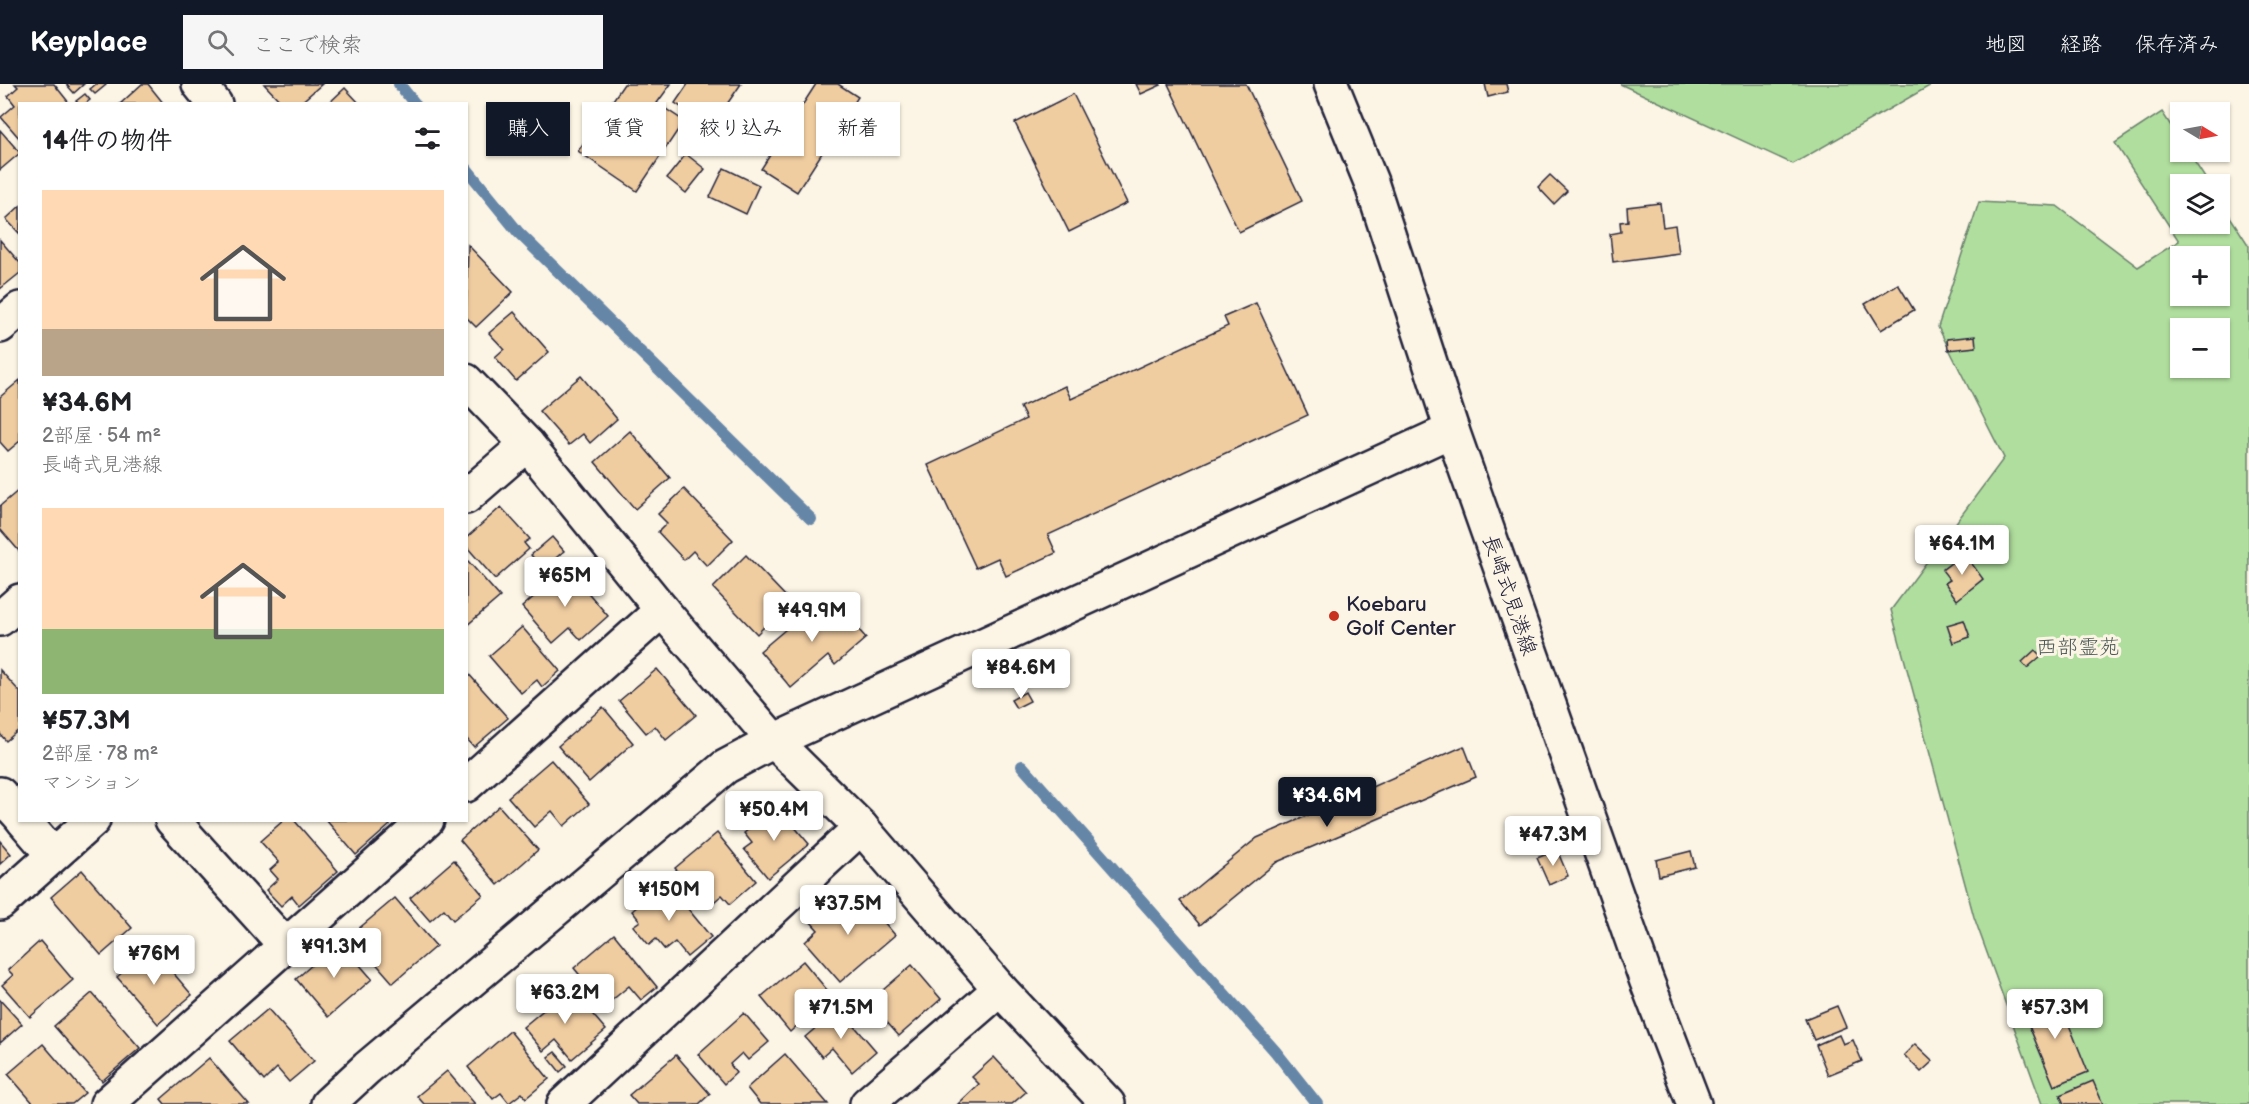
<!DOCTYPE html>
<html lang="ja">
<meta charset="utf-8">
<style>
body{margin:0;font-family:"Balsamiq Sans","Klee One",sans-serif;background:#f6f6f6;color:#202124;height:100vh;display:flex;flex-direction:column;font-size:22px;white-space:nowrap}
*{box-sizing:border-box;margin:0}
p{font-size:20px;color:#757577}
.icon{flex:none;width:33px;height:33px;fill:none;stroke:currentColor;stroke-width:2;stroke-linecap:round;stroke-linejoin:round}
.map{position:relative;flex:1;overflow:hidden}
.drawer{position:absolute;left:18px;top:18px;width:450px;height:720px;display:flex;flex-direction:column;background:#fff;border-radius:0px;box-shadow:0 2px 4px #0004}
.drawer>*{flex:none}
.banner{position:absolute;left:486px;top:18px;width:570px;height:54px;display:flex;gap:12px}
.needle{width:39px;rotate:100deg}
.fabs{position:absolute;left:2170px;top:18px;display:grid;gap:12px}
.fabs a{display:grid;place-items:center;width:60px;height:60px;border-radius:0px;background:#fff;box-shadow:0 2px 4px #0004;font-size:30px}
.price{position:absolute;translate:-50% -51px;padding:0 14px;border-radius:6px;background:#fff;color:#222;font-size:20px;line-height:39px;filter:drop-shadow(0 2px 3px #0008)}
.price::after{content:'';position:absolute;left:50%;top:36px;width:18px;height:14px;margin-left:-9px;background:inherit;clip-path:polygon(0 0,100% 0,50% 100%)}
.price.active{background:#111827;color:#fff}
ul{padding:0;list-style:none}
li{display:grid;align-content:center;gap:12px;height:318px;padding:0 24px}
li span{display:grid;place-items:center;height:186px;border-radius:0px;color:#555}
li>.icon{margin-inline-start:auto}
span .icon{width:108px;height:108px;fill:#fffc;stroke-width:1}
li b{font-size:26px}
h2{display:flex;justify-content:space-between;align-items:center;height:72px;padding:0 24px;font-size:26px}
.chip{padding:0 21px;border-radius:0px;background:#fff;box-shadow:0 2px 4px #0004;font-size:21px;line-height:54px}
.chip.active{background:#111827;color:#fff}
header{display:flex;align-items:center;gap:36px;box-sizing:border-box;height:84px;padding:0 30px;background:#111827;color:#fff}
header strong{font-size:28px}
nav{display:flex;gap:33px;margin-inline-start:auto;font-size:21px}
.search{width:420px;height:54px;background:#f6f6f6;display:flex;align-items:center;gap:15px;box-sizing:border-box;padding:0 21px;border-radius:0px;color:#757577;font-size:22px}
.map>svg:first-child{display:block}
</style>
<header>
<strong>Keyplace</strong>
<div class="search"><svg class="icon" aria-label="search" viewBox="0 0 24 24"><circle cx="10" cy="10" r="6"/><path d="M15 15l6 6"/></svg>ここで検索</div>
<nav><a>地図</a><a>経路</a><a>保存済み</a></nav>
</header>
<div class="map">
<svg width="2249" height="1020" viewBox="0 0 2249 1020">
<rect width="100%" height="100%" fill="#fcf5e5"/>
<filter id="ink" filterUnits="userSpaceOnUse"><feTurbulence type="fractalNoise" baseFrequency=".0167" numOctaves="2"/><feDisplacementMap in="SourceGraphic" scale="12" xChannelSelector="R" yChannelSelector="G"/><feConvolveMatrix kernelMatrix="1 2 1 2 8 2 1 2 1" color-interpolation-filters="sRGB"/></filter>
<g filter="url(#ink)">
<g fill="#b0de9e" stroke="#69806c" stroke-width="1.5" fill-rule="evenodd">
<path d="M1620,0H1933L1793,80Z"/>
<path d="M2162,28L2181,57V68H2188L2209,100H2181V140H2220V117L2249,162V1020H2042L1974,833L1891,526L2004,374L1938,243L1979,118L2057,122L2138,183L2179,157L2115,59ZM2181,172H2220V212H2181ZM2181,244H2220V284H2181Z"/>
</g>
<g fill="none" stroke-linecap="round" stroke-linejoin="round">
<g stroke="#6686a8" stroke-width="12">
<path d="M399,0L415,20"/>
<path d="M466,84L518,148L811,435"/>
<path d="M1022,682L1275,967L1317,1020"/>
</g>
</g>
<g fill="#f0cda1" stroke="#22223b" stroke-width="1.5">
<path d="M15,0H54L70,20H20V55L1,33L15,21L8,12L18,3Z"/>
<path d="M66,0H84L74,9Z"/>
<path d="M96,0H105L106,1L95,10L90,5Z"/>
<path d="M142,0H148L164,20H120Z"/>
<path d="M264,0H322L299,20H283Z"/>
<path d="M624,0H671L657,19L684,37L637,107L578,67Z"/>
<path d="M688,0H741L711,43L675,19Z"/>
<path d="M816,0H838L858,13L797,108L761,85Z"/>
<path d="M1136,0H1160L1161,1L1141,10Z"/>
<path d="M1168,0H1246L1302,117L1239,148Z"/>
<path d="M1485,0H1506L1508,8L1488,13Z"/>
<path d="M345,4L360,20H328Z"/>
<path d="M85,10L90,16L85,20H79L76,17Z"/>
<path d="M1073,10L1127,119L1069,148L1015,39Z"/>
<path d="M0,46L20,69L0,86Z"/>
<path d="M686,70L705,85L686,109L667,94Z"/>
<path d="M724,84L759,101L746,130L710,113Z"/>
<path d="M1550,91L1567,107L1554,120L1538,103Z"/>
<path d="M1660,119L1663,143L1675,141L1679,169L1613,178L1610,150L1621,148L1620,138L1628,137L1627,123Z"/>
<path d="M20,122V150L6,135Z"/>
<path d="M0,156L20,179V189L0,205Z"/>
<path d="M468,161L513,208L476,243L466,233Z"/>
<path d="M1898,200L1914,226L1881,246L1865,220Z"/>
<path d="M1256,219L1308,331L1048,451L1056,469L1006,492L998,474L976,484L928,381L1026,335L1020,323L1065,302L1071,315L1228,242L1224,233Z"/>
<path d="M514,228L549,268L516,297L495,273L504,265L489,249Z"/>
<path d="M1975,252L1976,263L1948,266L1947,255Z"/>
<path d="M581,292L617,335L590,359L583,350L569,361L539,327Z"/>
<path d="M20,296V357L8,367L0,358V313Z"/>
<path d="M630,347L670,394L635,425L595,378Z"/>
<path d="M20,405V467H19L0,445V422Z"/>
<path d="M684,405L733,456L707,482L693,467L684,476L658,448L667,439L658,430Z"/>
<path d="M501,423L530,455L524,459L529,465L495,495L466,462V454Z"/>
<path d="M552,453L564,467L543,485L531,471Z"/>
<path d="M1964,469L1983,495L1957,516L1945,499L1950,496L1942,486Z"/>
<path d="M746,471L790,517L757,550L713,504Z"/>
<path d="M468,477L500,513L466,542V479Z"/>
<path d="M567,484L608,532L581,556L570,544L553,559L522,523Z"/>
<path d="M818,518L831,533L840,524L866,554L835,581L828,572L791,604L760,567Z"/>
<path d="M1964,536L1970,553L1953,559L1947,541Z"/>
<path d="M522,543L560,587L542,603L537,596L521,609L489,572Z"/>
<path d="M2035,566L2041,572L2027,584L2022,578Z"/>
<path d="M657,585L696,631L666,656L655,642L646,649L619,617Z"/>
<path d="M0,586L20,608V645L6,657L0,650Z"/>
<path d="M466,587L508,634L474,663L466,654Z"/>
<path d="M1025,608L1030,617L1016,624L1011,616Z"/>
<path d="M603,623L633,659L589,698L558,662Z"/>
<path d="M1464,662L1476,693L1277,778L1200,841L1180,817L1257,754Z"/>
<path d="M551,676L589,720L564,742L552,727L534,743L508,713Z"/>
<path d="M499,722L538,766L498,801L460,756Z"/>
<path d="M777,722L809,760L768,794L744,765L752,759L744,749Z"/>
<path d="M284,736H294L338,787L299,821L292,812L281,822L266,806L278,795L270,786L279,778L260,757Z"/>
<path d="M326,736H386L390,741L356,771Z"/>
<path d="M717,749L756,797L730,820L722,811L708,823L675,784Z"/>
<path d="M0,757L11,770L0,780Z"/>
<path d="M1557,766L1568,792L1549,801L1537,774Z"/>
<path d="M1691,767L1695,783L1659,792L1656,776Z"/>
<path d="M454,776L483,811L453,836L444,825L430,837L410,814Z"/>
<path d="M82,786L132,844L101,871L51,813Z"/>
<path d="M666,798L711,853L687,873L675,858L665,866L656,855L649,861L633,842L640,837L632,827Z"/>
<path d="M860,810L895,851L840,898L805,858L818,846L810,837L837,814L845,823Z"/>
<path d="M395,814L436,862L393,899L351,851Z"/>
<path d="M614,850L657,903L641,916L629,902L605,922L574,884Z"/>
<path d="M40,857L73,896L30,933L2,901L13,891L8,886Z"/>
<path d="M339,857L372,895L328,933L296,895Z"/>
<path d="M151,863L192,911L158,940L117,893Z"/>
<path d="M803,877L827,906L817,914L815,910L805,919L812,928L790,948L761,913Z"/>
<path d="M912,881L941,915L899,952L869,918Z"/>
<path d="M570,904L606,946L572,975L556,956L543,967L523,943Z"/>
<path d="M92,909L140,964L102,997L54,942Z"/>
<path d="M2057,911L2088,988L2054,1002L2022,925Z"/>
<path d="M0,916L22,940L0,959Z"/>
<path d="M1837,922L1846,943L1814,956L1805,935Z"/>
<path d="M839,924L876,967L852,988L832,964L822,973L805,953Z"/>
<path d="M268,925L314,977L289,998L277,984L264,997L230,957Z"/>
<path d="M744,929L769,958L748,976L742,969L730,980L736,989L724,1000L698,970Z"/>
<path d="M510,947L549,995L526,1014L522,1009L509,1019L501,1009L493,1015L468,983Z"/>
<path d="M1839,951L1843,960L1853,956L1862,977L1828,991L1816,961Z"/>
<path d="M43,960L85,1009L72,1020H34L8,990Z"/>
<path d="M1915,960L1933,977L1921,988L1904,971Z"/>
<path d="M555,968L567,982L560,988L548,973Z"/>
<path d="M785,970L828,1020H760L747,1004Z"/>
<path d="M676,971L710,1010L699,1020H637L629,1011Z"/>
<path d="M994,973L1026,1008L1012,1020H958L979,1000L972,993Z"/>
<path d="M209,974L249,1020H165L161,1015Z"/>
<path d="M447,987L475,1020H424L417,1012Z"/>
<path d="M2093,997L2103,1020H2064L2060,1011Z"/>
</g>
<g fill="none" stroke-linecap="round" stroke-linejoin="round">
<g stroke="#22223b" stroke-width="38">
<g id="minor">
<path d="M199,0L215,20"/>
<path d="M0,242L20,225"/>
<path d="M466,297L527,360L662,526L774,657L861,743L1000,905L1108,1020"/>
<path d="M466,413L527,360"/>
<path d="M0,535L20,517"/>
<path d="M466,701L662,526"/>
<path d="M0,710L20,732"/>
<path d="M23,736L53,771"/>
<path d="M172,736L286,862"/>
<path d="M0,819L93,736"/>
<path d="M107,1020L427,736"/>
<path d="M328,1020L367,984L725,683L774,657L1452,346"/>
<path d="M564,1020L861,743"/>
<path d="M867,1020L1000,905"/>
</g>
</g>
<g stroke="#22223b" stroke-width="38">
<path id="major" d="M1331,0L1371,98L1452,346L1646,895L1694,1020"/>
</g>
<use href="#minor" stroke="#fcf5e5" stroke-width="33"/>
<use href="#major" stroke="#fcf5e5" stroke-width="33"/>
</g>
</g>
<circle fill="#c8321e" stroke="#fcf5e5" stroke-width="2" cx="1334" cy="532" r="6"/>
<g text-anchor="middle" stroke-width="6" stroke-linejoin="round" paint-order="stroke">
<g font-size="21" fill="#22223b" stroke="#fcf5e5">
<text transform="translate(1510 511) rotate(71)" y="7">長崎式見港線</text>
</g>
<g font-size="21" fill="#22223b" stroke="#fcf5e5" text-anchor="start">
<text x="1346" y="527">Koebaru<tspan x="1346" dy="24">Golf Center</tspan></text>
</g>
<g font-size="21" fill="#4d5a59" stroke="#fcf5e5">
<text x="2078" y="570">西部霊苑</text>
</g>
</g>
</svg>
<div class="fabs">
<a><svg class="needle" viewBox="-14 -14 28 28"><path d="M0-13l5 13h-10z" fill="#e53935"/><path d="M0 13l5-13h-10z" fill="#757577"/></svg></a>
<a><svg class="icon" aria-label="layers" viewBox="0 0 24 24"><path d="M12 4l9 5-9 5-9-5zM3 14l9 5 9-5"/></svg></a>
<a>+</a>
<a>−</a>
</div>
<b class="price" style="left:1962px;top:492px">¥64.1M</b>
<b class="price" style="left:565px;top:524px">¥65M</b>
<b class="price" style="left:812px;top:559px">¥49.9M</b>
<b class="price" style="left:1021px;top:616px">¥84.6M</b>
<b class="price active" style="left:1327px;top:744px">¥34.6M</b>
<b class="price" style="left:774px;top:758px">¥50.4M</b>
<b class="price" style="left:1553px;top:783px">¥47.3M</b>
<b class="price" style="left:669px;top:838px">¥150M</b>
<b class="price" style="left:848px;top:852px">¥37.5M</b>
<b class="price" style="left:334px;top:895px">¥91.3M</b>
<b class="price" style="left:154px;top:902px">¥76M</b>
<b class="price" style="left:565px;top:941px">¥63.2M</b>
<b class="price" style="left:841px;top:956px">¥71.5M</b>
<b class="price" style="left:2055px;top:956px">¥57.3M</b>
<div class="banner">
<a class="chip active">購入</a>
<a class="chip">賃貸</a>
<a class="chip">絞り込み</a>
<a class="chip">新着</a>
</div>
<section class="drawer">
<h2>14件の物件<svg class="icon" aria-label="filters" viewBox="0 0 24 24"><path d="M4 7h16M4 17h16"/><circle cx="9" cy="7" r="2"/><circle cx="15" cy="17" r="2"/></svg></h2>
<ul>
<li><span style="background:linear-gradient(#ffd9b3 75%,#b9a48a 0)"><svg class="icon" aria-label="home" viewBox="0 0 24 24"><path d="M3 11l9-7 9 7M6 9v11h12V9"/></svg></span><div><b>¥34.6M</b><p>2部屋 · 54 m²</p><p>長崎式見港線</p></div></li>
<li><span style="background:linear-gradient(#ffd9b3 65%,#8fb573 0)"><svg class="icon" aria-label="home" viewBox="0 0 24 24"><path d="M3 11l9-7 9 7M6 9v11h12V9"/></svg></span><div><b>¥57.3M</b><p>2部屋 · 78 m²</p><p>マンション</p></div></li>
</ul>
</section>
</div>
